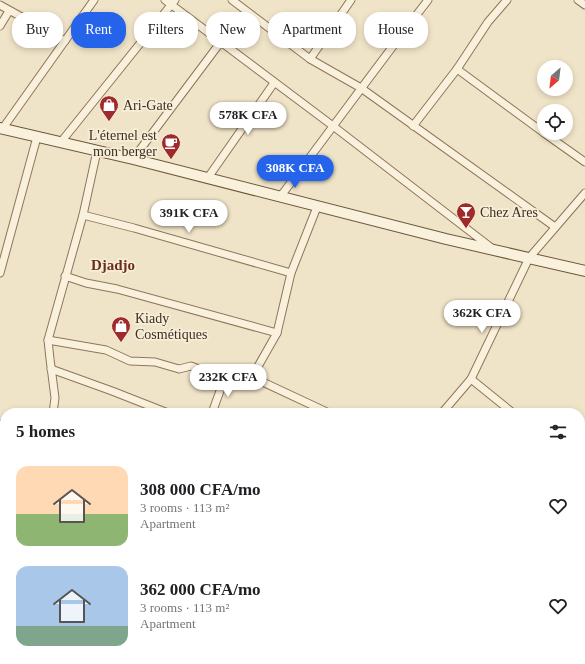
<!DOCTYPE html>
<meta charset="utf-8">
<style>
body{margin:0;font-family:Georgia,serif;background:#f6f6f6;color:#202124;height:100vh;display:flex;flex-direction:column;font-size:15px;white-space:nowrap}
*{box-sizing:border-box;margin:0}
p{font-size:13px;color:#757577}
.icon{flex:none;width:22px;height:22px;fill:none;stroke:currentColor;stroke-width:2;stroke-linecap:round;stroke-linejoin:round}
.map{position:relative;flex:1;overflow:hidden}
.panel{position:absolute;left:0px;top:408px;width:585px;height:256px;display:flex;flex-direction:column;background:#fff;border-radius:16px 16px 0 0;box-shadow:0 2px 6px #0003}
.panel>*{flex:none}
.hud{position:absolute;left:12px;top:12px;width:561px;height:36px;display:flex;gap:8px}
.needle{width:26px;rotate:208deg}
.tools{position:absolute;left:537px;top:60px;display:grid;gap:8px}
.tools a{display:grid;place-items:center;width:36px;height:36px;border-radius:50%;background:#fff;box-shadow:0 2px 6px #0003;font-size:20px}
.price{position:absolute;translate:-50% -34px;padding:0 9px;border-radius:14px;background:#fff;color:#222;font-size:13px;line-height:26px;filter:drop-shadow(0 1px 2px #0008)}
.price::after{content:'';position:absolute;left:50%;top:24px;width:12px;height:9px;margin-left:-6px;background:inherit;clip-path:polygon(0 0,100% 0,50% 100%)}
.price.current{background:#2563eb;color:#fff}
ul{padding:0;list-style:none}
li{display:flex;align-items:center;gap:12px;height:100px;padding:0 16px}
li span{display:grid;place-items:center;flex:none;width:112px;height:80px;border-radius:12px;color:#555}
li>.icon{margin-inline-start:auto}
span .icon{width:48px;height:48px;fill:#fffc;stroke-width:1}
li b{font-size:17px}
h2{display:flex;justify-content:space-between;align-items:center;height:48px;padding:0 16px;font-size:17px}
.tag{padding:0 14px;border-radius:16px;background:#fff;box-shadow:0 2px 6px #0003;font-size:14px;line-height:36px}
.tag.current{background:#2563eb;color:#fff}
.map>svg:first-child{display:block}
</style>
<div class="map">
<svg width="585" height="664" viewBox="0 0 585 664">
<rect width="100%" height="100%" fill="#f0e4c8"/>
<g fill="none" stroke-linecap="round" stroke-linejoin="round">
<g stroke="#8d765c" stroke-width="9">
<g id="minor">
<path d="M165,0L333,126L493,249"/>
<path d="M232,0L310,59L361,88L555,227"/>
<path d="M578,0L585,5"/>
<path d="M0,5L65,41"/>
<path d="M0,26L9,11"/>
<path d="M310,59L351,0"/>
<path d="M457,69L544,133"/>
<path d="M413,126L457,69L488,22L507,0"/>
<path d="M3,128L94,0"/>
<path d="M544,133L585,162"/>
<path d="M61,142L175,0"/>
<path d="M133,159L220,43"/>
<path d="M207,179L274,83"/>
<path d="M280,197C330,131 378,65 428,0"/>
<path d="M83,215L134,228L291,273"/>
<path d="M0,273L37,137"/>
<path d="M65,276L86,283L117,289L277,333"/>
<path d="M48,340L106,350L130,361L155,362L179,369L191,366L217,376L237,379L252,377L329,413"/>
<path d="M51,369L112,391L168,413"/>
<path d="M252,377L277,333L291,273L317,207"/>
<path d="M471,379L513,413"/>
<path d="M53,413L55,398L50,359L48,340L83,215L97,151"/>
<path d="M212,413L225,377"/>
<path d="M442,413L471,379L529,258L585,193"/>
<path d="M0,424L5,425"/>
<path d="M580,446L585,448"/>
<path d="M296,659L297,664"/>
<path d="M517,659L526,664"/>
<path d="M75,661L78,664"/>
<path d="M242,664L248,659"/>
</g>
</g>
<g stroke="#6f573f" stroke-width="12">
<path id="secondary" d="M0,128L133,159L446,239L585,271"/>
</g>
<use href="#minor" stroke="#faf1dc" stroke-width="7"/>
<use href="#secondary" stroke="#faf1dc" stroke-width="10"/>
</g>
<defs>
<g id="shop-pin" transform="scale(1)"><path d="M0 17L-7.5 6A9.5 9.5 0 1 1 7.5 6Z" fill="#9e2a2b" stroke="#f7eed8"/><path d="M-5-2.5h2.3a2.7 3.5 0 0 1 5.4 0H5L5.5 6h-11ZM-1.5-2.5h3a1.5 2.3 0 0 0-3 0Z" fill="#fff"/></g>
<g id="cafe-pin" transform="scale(1)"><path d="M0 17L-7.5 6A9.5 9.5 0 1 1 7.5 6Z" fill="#9e2a2b" stroke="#f7eed8"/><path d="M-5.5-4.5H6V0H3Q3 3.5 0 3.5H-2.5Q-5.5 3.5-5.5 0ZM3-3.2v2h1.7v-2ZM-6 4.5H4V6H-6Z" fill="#fff"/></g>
<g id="bar-pin" transform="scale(1)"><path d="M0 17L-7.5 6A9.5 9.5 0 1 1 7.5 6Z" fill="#9e2a2b" stroke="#f7eed8"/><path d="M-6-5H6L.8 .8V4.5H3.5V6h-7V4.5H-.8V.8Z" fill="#fff"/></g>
</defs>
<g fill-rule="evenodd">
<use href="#shop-pin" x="109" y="105"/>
<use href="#cafe-pin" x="171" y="143"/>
<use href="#bar-pin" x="466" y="212"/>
<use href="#shop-pin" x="121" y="326"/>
</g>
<g text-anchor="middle" stroke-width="3.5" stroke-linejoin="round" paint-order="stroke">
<g font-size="14" fill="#3d2e20" stroke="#f7eed8" text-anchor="start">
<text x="123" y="110">Ari-Gate</text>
<text x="157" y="140" text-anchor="end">L'éternel est<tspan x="157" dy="16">mon berger</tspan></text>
<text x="480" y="217">Chez Ares</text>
<text x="135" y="323">Kiady<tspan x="135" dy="16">Cosmétiques</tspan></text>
</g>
<g font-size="15" font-weight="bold" fill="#6b2e1e" stroke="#f7eed8">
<text x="113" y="270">Djadjo</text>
</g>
</g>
</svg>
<div class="tools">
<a><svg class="needle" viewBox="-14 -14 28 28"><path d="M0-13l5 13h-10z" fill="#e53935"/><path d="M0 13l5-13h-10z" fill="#757577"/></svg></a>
<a><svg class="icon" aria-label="locate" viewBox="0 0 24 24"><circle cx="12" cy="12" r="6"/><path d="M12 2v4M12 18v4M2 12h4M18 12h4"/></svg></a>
</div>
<b class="price" style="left:248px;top:136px">578K CFA</b>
<b class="price current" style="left:295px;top:189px">308K CFA</b>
<b class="price" style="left:189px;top:234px">391K CFA</b>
<b class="price" style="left:482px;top:334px">362K CFA</b>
<b class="price" style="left:228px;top:398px">232K CFA</b>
<div class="hud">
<a class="tag">Buy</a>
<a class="tag current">Rent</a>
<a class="tag">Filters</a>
<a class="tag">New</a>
<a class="tag">Apartment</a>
<a class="tag">House</a>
</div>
<section class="panel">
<h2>5 homes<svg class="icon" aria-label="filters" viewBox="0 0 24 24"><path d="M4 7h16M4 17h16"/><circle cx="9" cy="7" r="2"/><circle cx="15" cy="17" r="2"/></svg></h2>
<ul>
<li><span style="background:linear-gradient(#ffd9b3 60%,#8fb573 0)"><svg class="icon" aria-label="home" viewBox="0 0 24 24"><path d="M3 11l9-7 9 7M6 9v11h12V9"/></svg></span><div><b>308 000 CFA/mo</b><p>3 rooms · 113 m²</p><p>Apartment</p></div><svg class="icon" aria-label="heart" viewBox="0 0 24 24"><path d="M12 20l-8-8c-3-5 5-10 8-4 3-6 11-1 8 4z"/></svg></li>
<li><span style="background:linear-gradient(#a9c7e8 75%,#7fa58c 0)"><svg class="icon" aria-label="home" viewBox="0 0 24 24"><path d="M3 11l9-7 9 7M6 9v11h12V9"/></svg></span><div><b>362 000 CFA/mo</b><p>3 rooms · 113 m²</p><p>Apartment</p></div><svg class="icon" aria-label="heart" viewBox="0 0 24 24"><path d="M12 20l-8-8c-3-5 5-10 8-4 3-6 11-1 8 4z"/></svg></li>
</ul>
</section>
</div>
